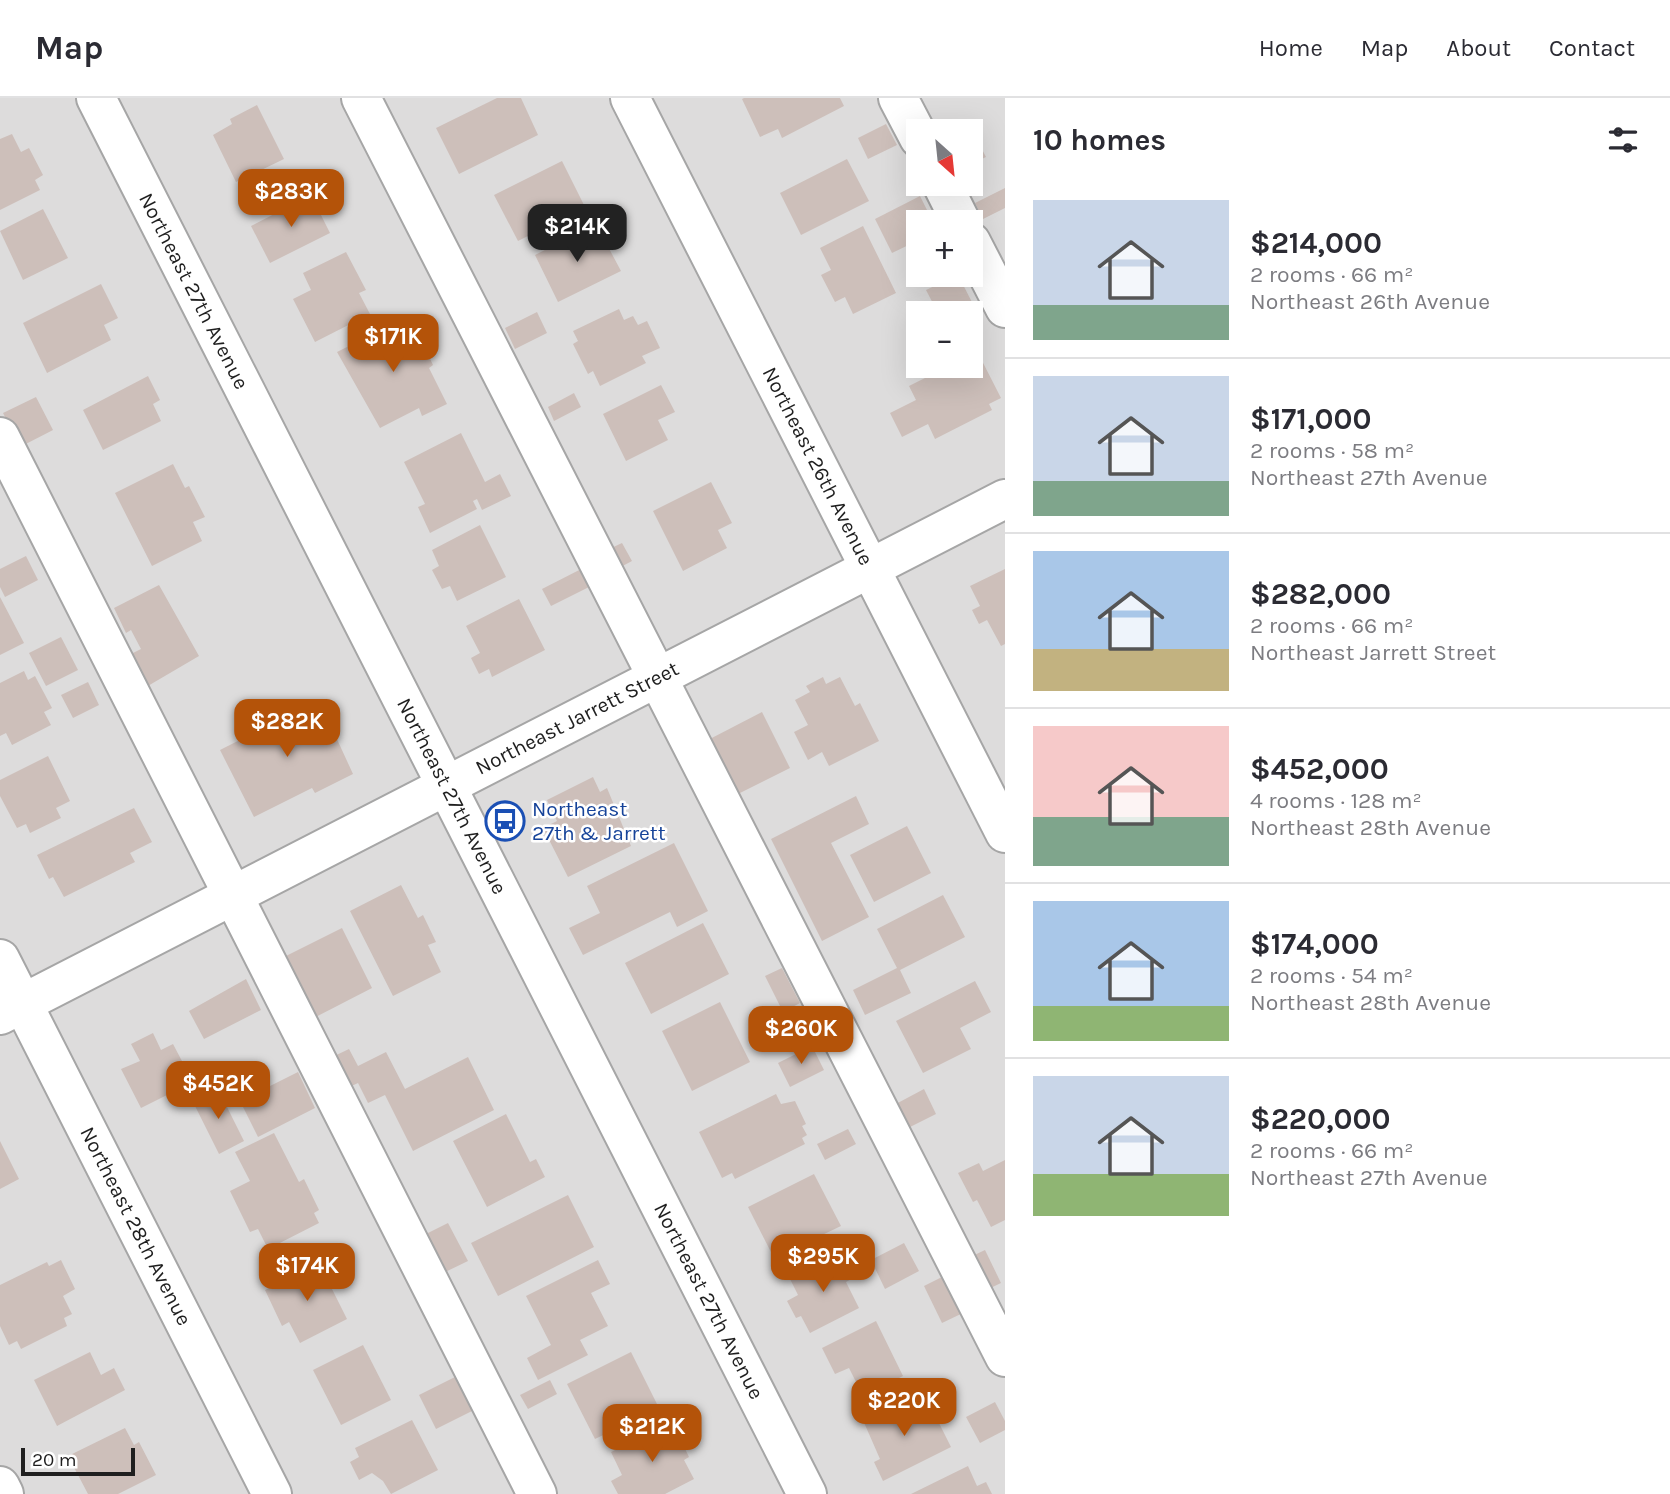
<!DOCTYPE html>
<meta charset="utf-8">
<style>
body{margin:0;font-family:Karla,sans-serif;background:#f2f2f3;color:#2b2b33;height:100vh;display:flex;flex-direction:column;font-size:26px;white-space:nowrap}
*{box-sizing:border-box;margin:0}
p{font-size:23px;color:#7c7c81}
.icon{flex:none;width:38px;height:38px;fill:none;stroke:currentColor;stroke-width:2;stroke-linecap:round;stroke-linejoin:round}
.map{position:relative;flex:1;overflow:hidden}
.side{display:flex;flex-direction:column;background:#fff;width:665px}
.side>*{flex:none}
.needle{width:46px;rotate:153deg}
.tools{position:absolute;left:906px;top:21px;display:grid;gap:14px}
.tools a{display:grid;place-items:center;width:77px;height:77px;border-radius:0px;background:#fff;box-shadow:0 7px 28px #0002;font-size:35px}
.scale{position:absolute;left:21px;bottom:18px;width:114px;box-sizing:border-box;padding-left:7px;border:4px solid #1f1f1f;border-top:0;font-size:19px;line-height:24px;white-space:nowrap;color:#1f1f1f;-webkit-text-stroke:5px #fff;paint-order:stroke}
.price{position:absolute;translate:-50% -60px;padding:0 16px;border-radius:14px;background:#b45309;color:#fff;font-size:23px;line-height:46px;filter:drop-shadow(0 2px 4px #0008)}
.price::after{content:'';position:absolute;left:50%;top:42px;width:21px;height:16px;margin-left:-10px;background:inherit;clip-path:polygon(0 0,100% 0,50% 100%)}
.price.on{background:#222;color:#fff}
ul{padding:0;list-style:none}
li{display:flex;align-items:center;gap:21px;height:175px;padding:0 28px}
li+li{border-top:2px solid #e1e1e2}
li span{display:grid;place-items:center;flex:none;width:196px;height:140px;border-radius:0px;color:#555}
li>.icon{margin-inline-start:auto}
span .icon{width:84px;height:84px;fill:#fffc;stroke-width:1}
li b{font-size:30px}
h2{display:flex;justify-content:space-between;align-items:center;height:84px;padding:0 28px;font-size:30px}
header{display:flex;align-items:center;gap:42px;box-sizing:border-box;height:98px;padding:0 35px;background:#fff;border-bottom:2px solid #e1e1e2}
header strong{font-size:33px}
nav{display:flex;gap:38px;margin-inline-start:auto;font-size:24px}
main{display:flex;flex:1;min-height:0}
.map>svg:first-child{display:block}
</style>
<header>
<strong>Map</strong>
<nav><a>Home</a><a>Map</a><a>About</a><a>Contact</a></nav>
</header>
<main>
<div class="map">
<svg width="1005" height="1396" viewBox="0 0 1005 1396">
<rect width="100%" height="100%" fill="#f0eae4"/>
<path fill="#dddcdc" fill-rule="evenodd" d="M0,0H1005V1396H0ZM919,33H971V86H919ZM919,124H971V177H919ZM919,215H971V268H919Z"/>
<g fill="#cdbfba">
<path d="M497,0H521L538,37L459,76L436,30Z"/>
<path d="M744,0H840L844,8L782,40L778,31L760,39L742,1Z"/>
<path d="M257,7L284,61L236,84L213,37L232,26L230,21Z"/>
<path d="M886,26L897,47L868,61L858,40Z"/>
<path d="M12,36L21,54L29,50L43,77L35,82L40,92L0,112V41Z"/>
<path d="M974,36L986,59L971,66V38Z"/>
<path d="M847,61L869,103L801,137L780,95Z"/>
<path d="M562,63L585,109L518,143L494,97Z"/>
<path d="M1005,90V110L983,121L975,105Z"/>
<path d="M311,97L330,135L270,165L251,128Z"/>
<path d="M920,98L933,124H919V142L892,155L875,121Z"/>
<path d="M43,111L68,160L23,182L0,133Z"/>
<path d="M863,128L896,195L853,216L845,199L835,204L821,177L831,172L820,150Z"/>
<path d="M590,129L599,146L605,143L621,173L558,204L535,157Z"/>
<path d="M346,154L366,192L359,195L370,216L315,244L293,201L311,192L303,175Z"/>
<path d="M958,177L975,210L965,215H938L926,192Z"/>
<path d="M101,186L118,220L104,227L111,242L47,275L23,225Z"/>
<path d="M619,211L624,222L633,218L638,227L647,223L660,250L642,258L646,265L600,288L593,273L588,276L573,246L578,243L573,233Z"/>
<path d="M537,214L547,235L515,251L505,230Z"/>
<path d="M403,221L415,243L420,240L433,267L429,270L447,306L422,318L419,310L380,330L337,254Z"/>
<path d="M978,255L1001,300L989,306L992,312L935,341L928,326L902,339L890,315L916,302L909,288L949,268H971V258Z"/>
<path d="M148,278L160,302L153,306L161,323L103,352L83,312Z"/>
<path d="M661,287L675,314L658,322L668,342L626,363L603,316Z"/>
<path d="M574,295L581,309L554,323L548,309Z"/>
<path d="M36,299L53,332L20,349L3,315Z"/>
<path d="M461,335L485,384L500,376L511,398L482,412L477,401L473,403L477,411L430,435L418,409L425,406L404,364Z"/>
<path d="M173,366L185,390L189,388L205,419L193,424L202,443L152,468L115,395Z"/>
<path d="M711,384L732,425L718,432L727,450L683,473L653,413Z"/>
<path d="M480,427L506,479L457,503L450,488L442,491L432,472L439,468L432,452Z"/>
<path d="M622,445L632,463L615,472L605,453Z"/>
<path d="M26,458L38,482L5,499L0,489V471Z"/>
<path d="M591,466L599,484L551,508L542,491Z"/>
<path d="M1005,471V546L1001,548L987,522L979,526L972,512L980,508L970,488Z"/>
<path d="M159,487L199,558L141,592L125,559L141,551L131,532L126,535L114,510Z"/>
<path d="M0,499L24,545L0,557Z"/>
<path d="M519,501L545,552L492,579L489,571L479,576L471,560L480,555L466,528Z"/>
<path d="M61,539L78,572L46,588L29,555Z"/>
<path d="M24,573L28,582L35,578L52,610L44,614L51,627L12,647L6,635L0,638V585Z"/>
<path d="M823,579L826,586L840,579L855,608L860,605L879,643L829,668L822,654L808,662L794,634L808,627L795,602L810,594L806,588Z"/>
<path d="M88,584L99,607L73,620L61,597Z"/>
<path d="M319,602L353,676L315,695L312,690L254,719L220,652Z"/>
<path d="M762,614L790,670L734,698L706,643Z"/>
<path d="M48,658L70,703L56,710L61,720L30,735L26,726L17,730L0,698V682Z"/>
<path d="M593,679L600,694L607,690L631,748L568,779L543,730L557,723L547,702Z"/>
<path d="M856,698L869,726L831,745L869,819L822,843L771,741Z"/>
<path d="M134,710L152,744L130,755L135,764L64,799L53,779L49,781L37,757Z"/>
<path d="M907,728L931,775L874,804L850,757Z"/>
<path d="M674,745L708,813L677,829L670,814L583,857L569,830L600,815L587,788Z"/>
<path d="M401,787L418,820L423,817L436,844L428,847L441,874L393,898L350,813Z"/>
<path d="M943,797L965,839L900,872L911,895L865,917L853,892L897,870L877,831Z"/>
<path d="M703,825L729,876L651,916L625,865Z"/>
<path d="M342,830L372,890L306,924L276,863Z"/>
<path d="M782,870L800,905L783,914L765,878Z"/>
<path d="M246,881L261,912L204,941L189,913Z"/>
<path d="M975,883L991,914L960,930L971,951L923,975L896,923Z"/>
<path d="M720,904L750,964L692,993L662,933Z"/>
<path d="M153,935L161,952L173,946L193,984L141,1010L121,971L140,963L131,946Z"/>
<path d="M812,948L824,972L790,989L778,965Z"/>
<path d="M349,951L358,968L386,954L405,991L468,959L494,1012L413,1053L385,997L368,1005L358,985L341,993L326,962Z"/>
<path d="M298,974L315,1010L258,1039L240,1003Z"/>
<path d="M217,989L244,1043L219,1056L192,1002Z"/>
<path d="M924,991L936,1016L906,1031L894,1007Z"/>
<path d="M776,996L781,1006L795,1003L806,1026L802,1028L807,1037L802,1040L805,1046L735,1081L732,1075L722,1080L699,1034Z"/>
<path d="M506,1016L530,1064L536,1061L545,1079L487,1109L453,1043Z"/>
<path d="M848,1031L856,1046L825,1062L817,1046Z"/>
<path d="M274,1035L299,1084L304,1081L319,1112L314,1115L319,1125L268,1151L258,1131L250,1134L230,1093L250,1083L235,1054Z"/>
<path d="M0,1043L19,1081L0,1091Z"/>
<path d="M1005,1062V1122L991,1129L977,1102L973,1104L958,1075L979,1065L983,1073Z"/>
<path d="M814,1076L841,1128L774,1160L748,1109Z"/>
<path d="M568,1097L594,1149L498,1198L471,1145Z"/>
<path d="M448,1125L468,1163L437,1178L418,1140Z"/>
<path d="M904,1145L919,1173L885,1191L871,1162Z"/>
<path d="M985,1152L1001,1185L982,1194L966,1161Z"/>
<path d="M841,1155L853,1180L846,1184L859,1210L810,1235L801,1218L796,1220L787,1203L798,1197L790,1181Z"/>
<path d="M61,1162L75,1191L63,1198L72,1216L64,1220L67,1228L21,1251L17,1243L9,1247L0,1228V1187L47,1164L49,1168Z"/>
<path d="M598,1162L610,1186L591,1195L608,1228L580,1242L588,1257L538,1282L527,1260L551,1247L526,1198Z"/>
<path d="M319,1165L347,1221L300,1245L289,1224L282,1228L265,1192Z"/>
<path d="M946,1177L965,1214L942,1225L924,1188Z"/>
<path d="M876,1223L903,1278L863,1298L849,1270L835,1276L822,1250Z"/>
<path d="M363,1247L391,1302L341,1327L313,1272Z"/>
<path d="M90,1254L101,1277L114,1270L125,1292L57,1328L34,1282Z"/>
<path d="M631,1254L659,1310L595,1341L567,1286Z"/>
<path d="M457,1278L474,1312L436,1331L419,1297Z"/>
<path d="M550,1282L557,1296L528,1311L520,1297Z"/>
<path d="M897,1302L910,1319L931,1309L951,1349L883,1383L874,1364L880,1361L862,1320Z"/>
<path d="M995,1304L1005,1323V1332L980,1345L966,1319Z"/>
<path d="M412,1322L438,1372L391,1396L383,1383L372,1375L359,1382L350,1364L359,1359L355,1350Z"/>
<path d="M672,1324L689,1359L684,1362L694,1381L665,1396H618L611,1383L622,1377L611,1354Z"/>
<path d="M125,1330L134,1347L139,1344L156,1377L118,1396H88L68,1358Z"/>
<path d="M968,1368L977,1388L986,1384L992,1396H911Z"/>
</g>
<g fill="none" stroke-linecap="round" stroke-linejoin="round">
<g stroke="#a6a6a6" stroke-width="42">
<g id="minor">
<path d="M96,0L807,1396"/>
<path d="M361,0L1005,1259"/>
<path d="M630,0L1005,735"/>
<path d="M898,0L919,40"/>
<path d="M942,86L961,124"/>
<path d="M971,144L1005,210"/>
<path d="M0,339L537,1396"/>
<path d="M0,861L272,1396"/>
<path d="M0,917L1005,401"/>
<path d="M0,1388L4,1396"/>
</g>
</g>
<use href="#minor" stroke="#fff" stroke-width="38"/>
</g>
<defs>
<g id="bus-ring" transform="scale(2.0125)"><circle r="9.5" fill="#fff" stroke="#1a4fb4" stroke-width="1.5"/><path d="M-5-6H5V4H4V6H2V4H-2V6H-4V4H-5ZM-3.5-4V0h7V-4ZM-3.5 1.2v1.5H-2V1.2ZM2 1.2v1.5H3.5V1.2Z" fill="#1a4fb4"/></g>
</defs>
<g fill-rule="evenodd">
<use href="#bus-ring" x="505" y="723"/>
</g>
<g text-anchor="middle" stroke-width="5" stroke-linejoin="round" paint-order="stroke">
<g font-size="21" fill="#1f1f1f" stroke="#fff">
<text transform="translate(194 193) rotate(63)" y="7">Northeast 27th Avenue</text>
<text transform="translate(818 368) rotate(63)" y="7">Northeast 26th Avenue</text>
<text transform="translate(577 620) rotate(-27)" y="7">Northeast Jarrett Street</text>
<text transform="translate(452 698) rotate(63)" y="7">Northeast 27th Avenue</text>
<text transform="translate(136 1128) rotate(63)" y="7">Northeast 28th Avenue</text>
<text transform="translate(709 1203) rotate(63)" y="7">Northeast 27th Avenue</text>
</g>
<g font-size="21" fill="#164399" stroke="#fff" text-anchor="start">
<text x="532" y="718">Northeast<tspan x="532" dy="24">27th &amp; Jarrett</tspan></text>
</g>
</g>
</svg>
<div class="tools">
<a><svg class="needle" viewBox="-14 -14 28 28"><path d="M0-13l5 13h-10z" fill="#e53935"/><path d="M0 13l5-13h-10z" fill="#7c7c81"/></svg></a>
<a>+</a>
<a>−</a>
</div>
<div class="scale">20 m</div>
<b class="price" style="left:291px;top:131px">$283K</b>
<b class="price on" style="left:577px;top:166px">$214K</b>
<b class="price" style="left:393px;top:276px">$171K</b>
<b class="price" style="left:287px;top:661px">$282K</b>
<b class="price" style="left:801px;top:968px">$260K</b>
<b class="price" style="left:218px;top:1023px">$452K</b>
<b class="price" style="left:823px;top:1196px">$295K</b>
<b class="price" style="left:307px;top:1205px">$174K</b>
<b class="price" style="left:904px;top:1340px">$220K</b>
<b class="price" style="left:652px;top:1366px">$212K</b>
</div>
<section class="side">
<h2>10 homes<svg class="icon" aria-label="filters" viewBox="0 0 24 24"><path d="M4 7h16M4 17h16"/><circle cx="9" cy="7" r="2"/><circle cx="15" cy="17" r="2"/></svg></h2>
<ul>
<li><span style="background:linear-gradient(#c9d6e8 75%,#7fa58c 0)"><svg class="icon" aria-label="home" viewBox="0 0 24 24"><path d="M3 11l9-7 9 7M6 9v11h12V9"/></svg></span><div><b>$214,000</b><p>2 rooms · 66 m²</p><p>Northeast 26th Avenue</p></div></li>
<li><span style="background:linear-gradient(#c9d6e8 75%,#7fa58c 0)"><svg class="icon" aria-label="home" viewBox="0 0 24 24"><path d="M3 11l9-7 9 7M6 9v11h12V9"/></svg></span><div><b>$171,000</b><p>2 rooms · 58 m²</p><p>Northeast 27th Avenue</p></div></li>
<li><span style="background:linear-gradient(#a9c7e8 70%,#c2b280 0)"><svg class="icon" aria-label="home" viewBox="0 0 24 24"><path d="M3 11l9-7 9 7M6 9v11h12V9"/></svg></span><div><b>$282,000</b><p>2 rooms · 66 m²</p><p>Northeast Jarrett Street</p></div></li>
<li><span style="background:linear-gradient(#f6c9c9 65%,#7fa58c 0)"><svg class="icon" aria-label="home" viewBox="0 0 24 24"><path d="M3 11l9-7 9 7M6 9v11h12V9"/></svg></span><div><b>$452,000</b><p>4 rooms · 128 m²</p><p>Northeast 28th Avenue</p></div></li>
<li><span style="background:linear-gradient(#a9c7e8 75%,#8fb573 0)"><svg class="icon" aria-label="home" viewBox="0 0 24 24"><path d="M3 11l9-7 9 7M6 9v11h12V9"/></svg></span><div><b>$174,000</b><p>2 rooms · 54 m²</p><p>Northeast 28th Avenue</p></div></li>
<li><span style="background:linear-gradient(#c9d6e8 70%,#8fb573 0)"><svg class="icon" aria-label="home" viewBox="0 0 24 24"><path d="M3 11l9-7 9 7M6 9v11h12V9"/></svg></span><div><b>$220,000</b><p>2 rooms · 66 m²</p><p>Northeast 27th Avenue</p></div></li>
</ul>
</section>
</main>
